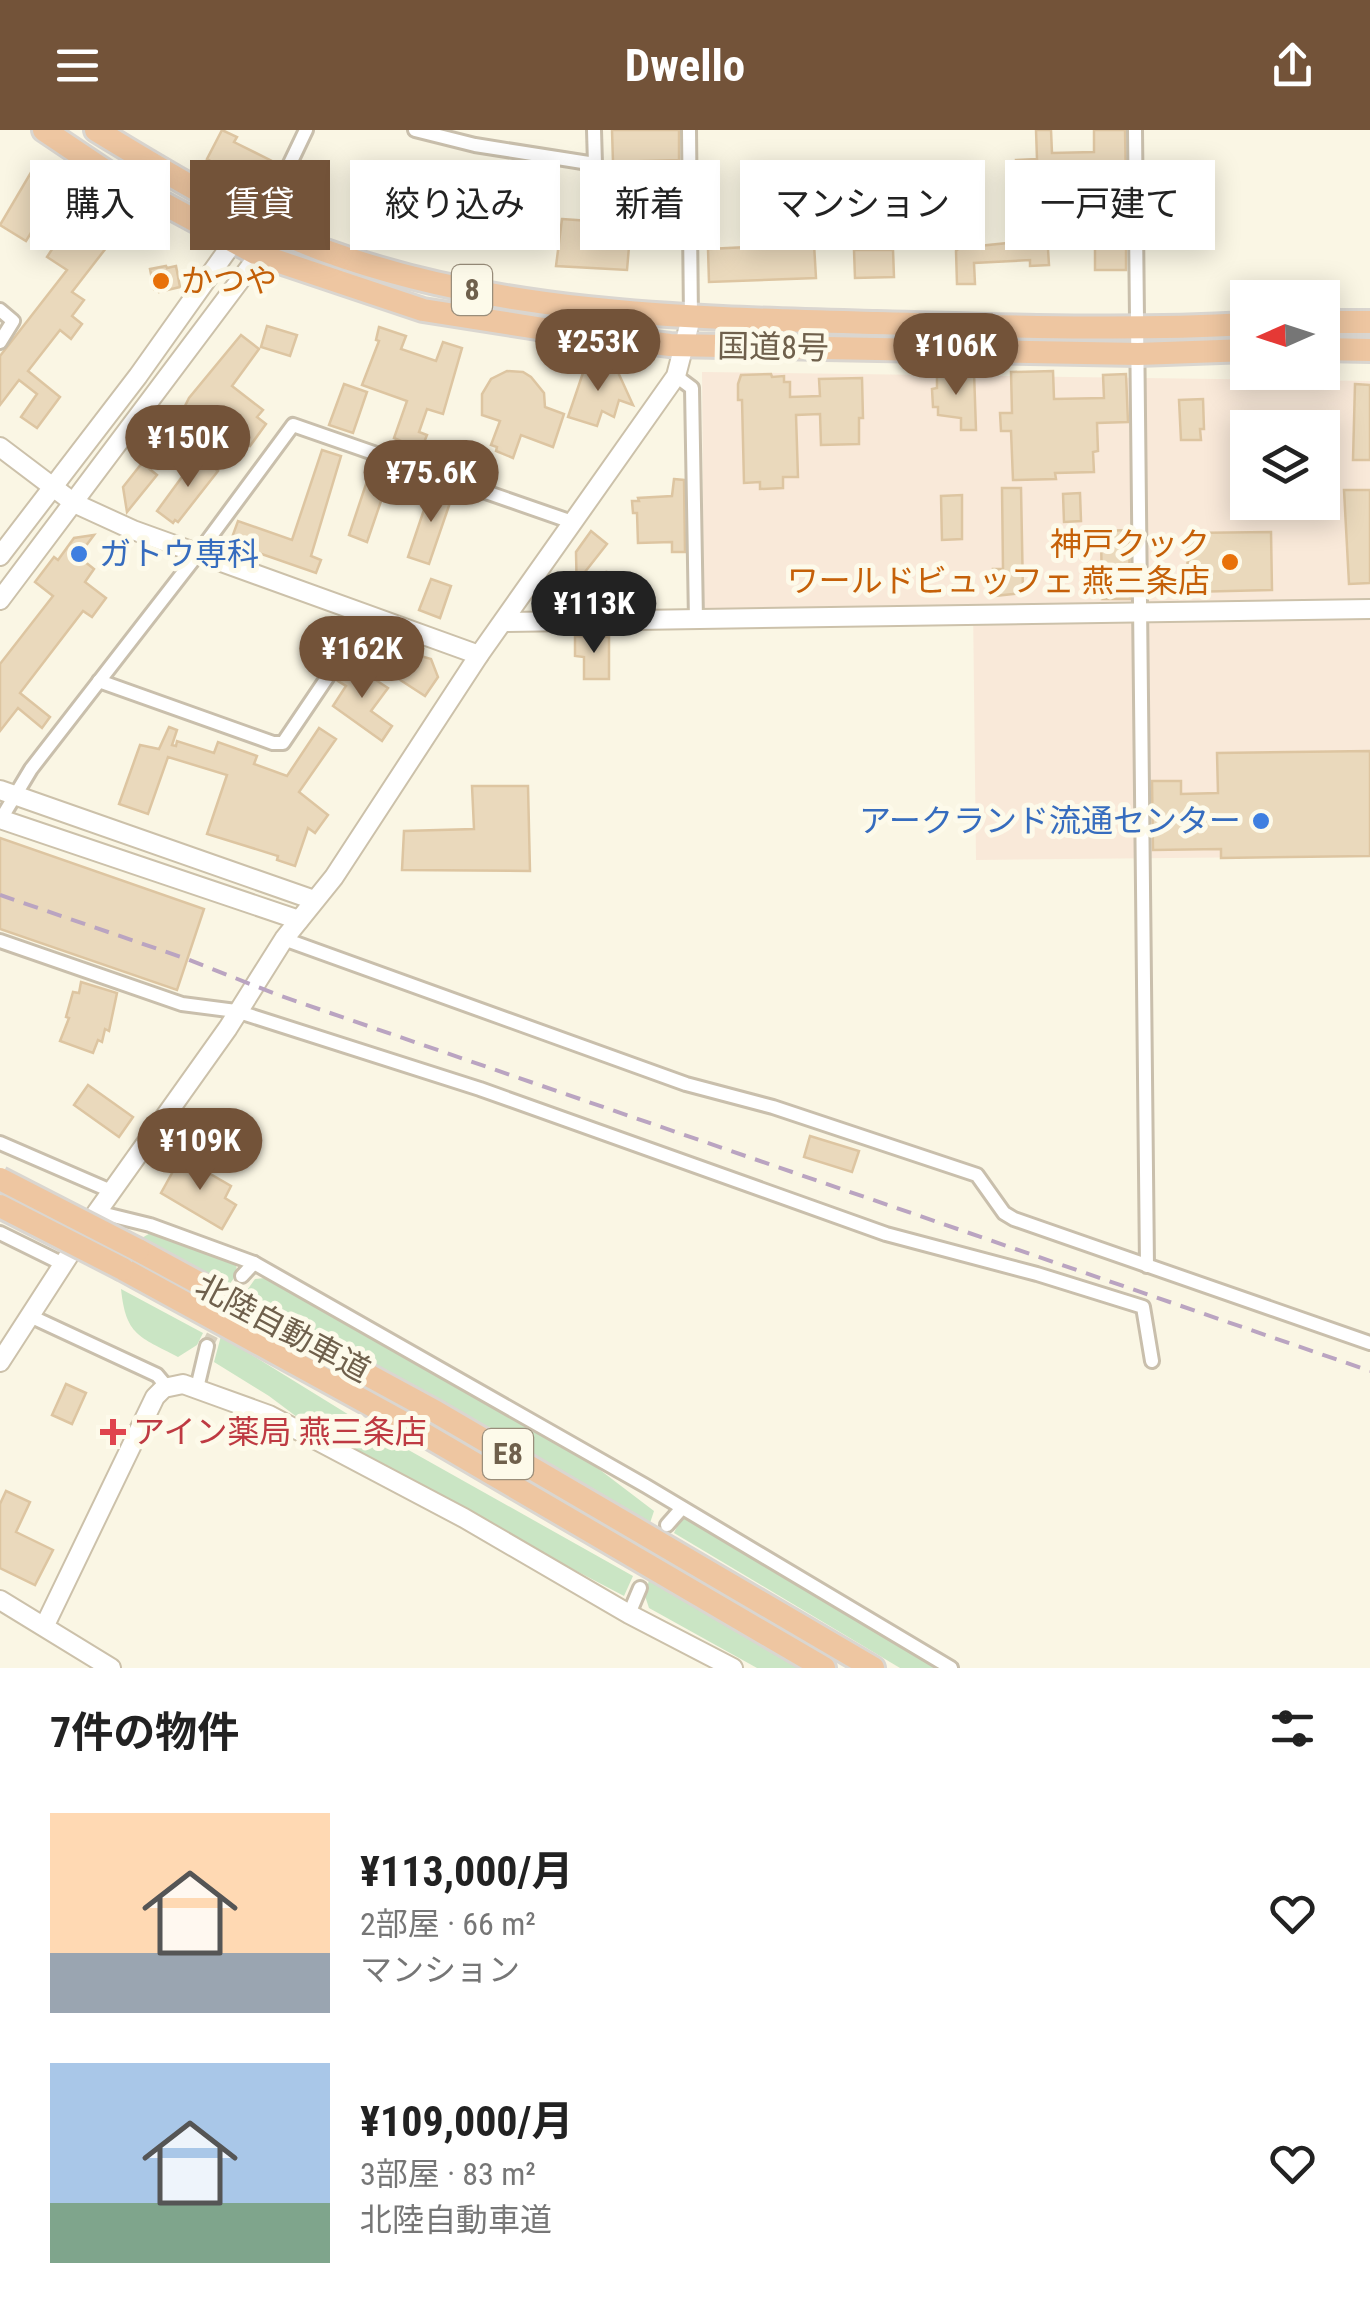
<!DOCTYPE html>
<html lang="ja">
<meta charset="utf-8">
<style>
body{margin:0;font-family:"Roboto Condensed","Noto Sans JP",sans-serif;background:#f2f2f2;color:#222;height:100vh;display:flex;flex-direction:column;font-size:38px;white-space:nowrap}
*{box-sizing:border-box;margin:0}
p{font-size:32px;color:#767676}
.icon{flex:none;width:55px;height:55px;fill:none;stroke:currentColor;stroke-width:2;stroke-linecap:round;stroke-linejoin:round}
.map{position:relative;height:1538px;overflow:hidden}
.sheet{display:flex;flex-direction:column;background:#fff;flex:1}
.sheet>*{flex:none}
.top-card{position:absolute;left:30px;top:30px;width:1310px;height:90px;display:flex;gap:20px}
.needle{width:65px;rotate:267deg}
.controls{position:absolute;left:1230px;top:150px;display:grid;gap:20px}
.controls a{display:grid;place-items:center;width:110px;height:110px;border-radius:0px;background:#fff;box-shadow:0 5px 25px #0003;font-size:50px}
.price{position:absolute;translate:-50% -85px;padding:0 22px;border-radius:35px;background:#735339;color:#fff;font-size:32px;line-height:65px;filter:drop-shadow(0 2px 5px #0008)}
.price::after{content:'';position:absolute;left:50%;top:60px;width:30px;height:22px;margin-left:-15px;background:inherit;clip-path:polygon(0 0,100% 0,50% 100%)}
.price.current{background:#222;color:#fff}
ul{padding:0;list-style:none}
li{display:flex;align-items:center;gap:30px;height:250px;padding:0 50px}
li span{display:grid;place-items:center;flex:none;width:280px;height:200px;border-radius:0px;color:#555}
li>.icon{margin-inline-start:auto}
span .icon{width:120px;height:120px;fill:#fffc;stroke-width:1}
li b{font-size:42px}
h2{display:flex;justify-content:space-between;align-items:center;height:120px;padding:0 50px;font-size:42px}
.tag{padding:0 35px;border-radius:0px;background:#fff;box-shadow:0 5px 25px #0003;font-size:35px;line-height:90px}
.tag.current{background:#735339;color:#fff}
header{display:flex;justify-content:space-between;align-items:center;height:130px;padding:0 50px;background:#735339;color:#fff;font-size:45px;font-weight:700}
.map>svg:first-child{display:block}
</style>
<header><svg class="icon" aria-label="menu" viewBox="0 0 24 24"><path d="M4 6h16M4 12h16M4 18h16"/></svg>Dwello<svg class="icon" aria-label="share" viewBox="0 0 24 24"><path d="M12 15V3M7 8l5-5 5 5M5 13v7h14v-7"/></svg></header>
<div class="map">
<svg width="1370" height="1538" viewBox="0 0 1370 1538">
<rect width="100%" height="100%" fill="#faf6e4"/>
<path fill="#f9e9d9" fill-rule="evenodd" d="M702,242L1370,251V726L976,730L973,475L704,479ZM1248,298H1322V372H1248Z"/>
<g fill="#cae5c4">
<path d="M154,1101L236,1131L237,1144L226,1159L140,1109Z"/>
<path d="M265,1148L587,1330L654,1381L649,1396L490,1298L245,1163L255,1149Z"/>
<path d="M121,1159L203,1203L197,1215L178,1227C139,1206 126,1206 121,1159Z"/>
<path d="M221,1206L380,1304L633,1446L624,1466L329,1311L269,1266L214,1232Z"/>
<path d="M690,1385L942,1538H900L674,1403L681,1388Z"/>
<path d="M649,1450L799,1538H757L649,1478L645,1466Z"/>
</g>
<g fill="#ead9bc" stroke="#ddc5a1" stroke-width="2.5">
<path d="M222,0L237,7L234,12L278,34L265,62L207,29Z"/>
<path d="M612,0H679V30L613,32Z"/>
<path d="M1036,0H1051L1052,23L1094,22V0H1125L1126,53H1121L1118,87L1119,111H1126V140H1095V102L1047,103L1049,135L1030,136V130L974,133L975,154H957L956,121L959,118L1017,112L1016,30L1037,29Z"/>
<path d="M33,39L61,56L47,78L95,108L103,99L113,109L72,162L84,170L72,186L82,194L71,209L60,200L28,241L60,267L37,298L21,287L37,264L19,250L0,275V226L67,140L47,127L60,107L37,93L26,111L0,95Z"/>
<path d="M562,89L604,92L603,105H630L627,140L556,136Z"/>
<path d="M814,114L816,148L709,152L708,119Z"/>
<path d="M854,120H893L894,147L855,148Z"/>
<path d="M166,136L167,138L176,136L180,157L159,162L158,158L154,159L150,139Z"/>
<path d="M267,196L297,205L290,226L261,217Z"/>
<path d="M379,197L406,206L401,219L436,231L443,212L462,218L443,284L427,279L419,302L427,305L421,320L394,308L407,271L362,255L379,211L376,210Z"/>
<path d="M241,205L259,219L232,256L263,280L257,287L266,294L250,316L207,282L199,292L183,280L189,268Z"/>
<path d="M587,231L617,240L633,275L619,270L614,287L602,281L597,296L568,287Z"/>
<path d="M507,241L523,242L531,247L544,263L545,277L564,284L553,317L521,305L513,328L496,321L497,317L491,315L500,291L482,285V264L491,249Z"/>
<path d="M1053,241L1054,269L1104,268L1103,245L1126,244L1128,292L1097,293L1098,321L1093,322L1094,342L1055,343L1056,349L1013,350L1011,301H1001L1000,283H1012L1011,242Z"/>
<path d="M974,242L976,300H961V288L938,285V277H933L932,259L937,258V243Z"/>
<path d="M771,244L772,247L784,246V252H790V267L820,266L819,249L862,248L863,288H859V314L821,315L820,284L796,285L798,347H783V358L760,359V352L744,353L742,270H738V254L741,245Z"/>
<path d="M344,254L367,262L353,303L329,295Z"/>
<path d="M1355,254L1370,255V330H1353Z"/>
<path d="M1203,269L1204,299H1200L1201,310H1181L1179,270Z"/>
<path d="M322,320L341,326L311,426L321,430L316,443L230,413L238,391L292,410Z"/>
<path d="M198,325L218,341L178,392L175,390L173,393L157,381Z"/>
<path d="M142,333L157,345L127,382L123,357Z"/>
<path d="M372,336L391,342L367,412L349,405Z"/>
<path d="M674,349L684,350L685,422H672V412L638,413L637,383H633L632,371H639L638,368L672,366Z"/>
<path d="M432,356L453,364L429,434L408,427Z"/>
<path d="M1002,358H1021L1023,463L994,466L993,439H1003Z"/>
<path d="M1344,360H1370V453L1349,454Z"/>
<path d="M1080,363L1081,391L1064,392L1063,364Z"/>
<path d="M962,365V409L942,410L941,366Z"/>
<path d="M1129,400L1130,469H1102L1101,401Z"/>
<path d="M591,401L607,414L581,447L606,442V468L577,469L576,422Z"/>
<path d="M1271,402L1272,460L1188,462L1187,403Z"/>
<path d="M94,405L82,421L84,431L94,439L85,452L106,468L92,487L83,481L20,563L50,587L42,598L18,578L0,601V534L53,466L35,452L54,427L58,430L74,408Z"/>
<path d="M431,449L451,456L440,488L419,480Z"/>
<path d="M575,506L609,507V549H584V527L575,526Z"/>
<path d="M407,522L431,529L438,547L425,566L391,544Z"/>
<path d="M350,533L388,558L371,581L392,596L382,611L333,576L346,556L338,551Z"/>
<path d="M169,597L177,600L172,615L176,616L177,611L214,623L218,612L257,626L254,634L287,646L319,598L336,609L299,662L328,685L315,703L308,698L295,736L277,730L278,726L207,704L227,645L168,627L148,684L119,674L140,615L159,619Z"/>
<path d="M1370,621V726L1221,728V719L1153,720L1152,651H1181V664L1218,663L1217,623Z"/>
<path d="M472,656H528L530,741L402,740L404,701L474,699Z"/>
<path d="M0,708L204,779L177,860L0,799Z"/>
<path d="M81,852L117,863L109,901L105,899L102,912L98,910L93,923L60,911L69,888L66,887L73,862L79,863Z"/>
<path d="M88,955L133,987L119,1007L74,975Z"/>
<path d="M810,1006L859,1021L852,1042L804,1027Z"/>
<path d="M181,1027L231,1056L225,1068L236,1075L222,1099L161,1063Z"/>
<path d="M66,1254L86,1263L72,1294L52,1285Z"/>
<path d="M6,1361L30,1372L16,1402L53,1420L35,1455L0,1438V1374Z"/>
</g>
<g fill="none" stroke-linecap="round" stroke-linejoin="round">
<path stroke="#d7d0be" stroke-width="12" stroke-dasharray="12 6" stroke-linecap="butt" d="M207,1216L242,1146"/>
<g stroke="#c9bfac" stroke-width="18">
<g id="street">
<path d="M415,0L475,15L595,34L594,0"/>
<path d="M689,0L691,188"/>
<path d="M1135,0L1147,1136"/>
<path d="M262,92L306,0"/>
<path d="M0,180L13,191L0,212"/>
<path d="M676,246L692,258L696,490"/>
<path d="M99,551L273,613H283L368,487"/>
<path d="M1,689L31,639L197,425L293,295L572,392"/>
<path d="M284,809L686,954L773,977L977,1045L1004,1083L1014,1089L1370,1213"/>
<path d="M0,811L182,874L236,881L480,959L886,1104L1037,1144L1143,1177L1152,1231"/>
<path d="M0,1013L111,1061"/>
<path d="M97,1082L150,1095L254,1133L646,1356L951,1538"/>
<path d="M0,1103L63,1134"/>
<path d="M242,1146L254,1133"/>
<path d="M30,1186L157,1245L167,1257"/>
<path d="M197,1258L207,1216"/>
<path d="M667,1395L682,1378"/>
<path d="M629,1484L640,1458"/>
</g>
</g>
<g stroke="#ccc1aa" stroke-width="22">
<g id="secondary">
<path d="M0,317L74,373L133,400L479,525"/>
<path d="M0,426L138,246L234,111L262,92"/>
<path d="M0,470L259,125L262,92"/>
<path d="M503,492L1370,479"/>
<path d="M0,660L314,770"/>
<path d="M0,689L299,790"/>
<path d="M0,1232L97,1082L228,898L284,809L334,747L479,525L676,246L691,188"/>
<path d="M0,1470L111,1538"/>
<path d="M45,1495L155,1267L164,1258L183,1254L269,1285L464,1388L629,1484L733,1538"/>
</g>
</g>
<g stroke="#dad6d0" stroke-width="28">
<g id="highway">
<path d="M44,0L114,47L259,125L423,180L550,200L670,215L1138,224L1248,220"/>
<path d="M96,0C168,44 244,90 323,120C500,185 691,188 876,193C1001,196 1123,201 1248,194"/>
<path d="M1322,192H1370"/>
<path d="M1322,219L1370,220"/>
<path d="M138,1120L436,1282L873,1538"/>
<path d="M123,1139L424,1304L824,1538"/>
</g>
</g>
<use href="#street" stroke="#fff" stroke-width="12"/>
<use href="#secondary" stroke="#fff" stroke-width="18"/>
<use href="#highway" stroke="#eec6a1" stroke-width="22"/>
<path stroke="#baa4c1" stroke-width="4" stroke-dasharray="15 10" stroke-linecap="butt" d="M0,765L187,829L278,865L1370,1241"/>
<g stroke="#dad6d0" stroke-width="28" stroke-linecap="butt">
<g id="highway-bridge">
<path d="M0,1049L138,1120"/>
<path d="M0,1076L123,1139"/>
</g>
</g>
<use href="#highway-bridge" stroke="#eec6a1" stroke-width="22"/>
</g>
<g fill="#e8710a" stroke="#fdfaea" stroke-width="4">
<circle cx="161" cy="151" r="10"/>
<circle cx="1230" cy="432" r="10"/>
</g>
<g fill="#3f7fe0" stroke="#fdfaea" stroke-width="4">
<circle cx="79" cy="424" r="10"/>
<circle cx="1261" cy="691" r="10"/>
</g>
<path fill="#e0444e" stroke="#fdfaea" stroke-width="4" d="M108 1287h10v10h10v10h-10v10h-10v-10h-10v-10h10z"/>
<g text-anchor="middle" stroke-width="10" stroke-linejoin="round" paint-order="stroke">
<g fill="#fdfaea" stroke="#9a8e7b" stroke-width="2.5">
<rect x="452" y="135" width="40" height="50" rx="8"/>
<rect x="483" y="1299" width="50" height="50" rx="8"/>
</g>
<g font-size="30" font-weight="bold" fill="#6f604c">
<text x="472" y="170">8</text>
<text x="508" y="1334">E8</text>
</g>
<g font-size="32" fill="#c56008" stroke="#fdfaea" text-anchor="start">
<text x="181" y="162">かつや</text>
<text x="1210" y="425" text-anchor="end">神戸クック<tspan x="1210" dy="37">ワールドビュッフェ 燕三条店</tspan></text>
</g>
<g font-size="32" fill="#6f604c" stroke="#fdfaea">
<text transform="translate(773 217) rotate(1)" y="11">国道8号</text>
<text transform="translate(283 1198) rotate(28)" y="11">北陸自動車道</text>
</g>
<g font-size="32" fill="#366cbe" stroke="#fdfaea" text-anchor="start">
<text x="99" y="435">ガトウ専科</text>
<text x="1241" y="702" text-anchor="end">アークランド流通センター</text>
</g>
<g font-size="32" fill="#be3a42" stroke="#fdfaea" text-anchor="start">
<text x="133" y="1313">アイン薬局 燕三条店</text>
</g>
</g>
</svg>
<div class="controls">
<a><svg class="needle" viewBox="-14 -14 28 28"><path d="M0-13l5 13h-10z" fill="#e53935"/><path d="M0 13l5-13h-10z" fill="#767676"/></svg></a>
<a><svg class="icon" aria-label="layers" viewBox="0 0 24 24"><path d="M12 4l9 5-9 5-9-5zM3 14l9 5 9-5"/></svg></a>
</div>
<b class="price" style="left:598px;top:264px">¥253K</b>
<b class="price" style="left:956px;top:268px">¥106K</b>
<b class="price" style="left:188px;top:360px">¥150K</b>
<b class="price" style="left:431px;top:395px">¥75.6K</b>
<b class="price current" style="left:594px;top:526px">¥113K</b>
<b class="price" style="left:362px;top:571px">¥162K</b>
<b class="price" style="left:200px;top:1063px">¥109K</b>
<div class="top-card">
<a class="tag">購入</a>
<a class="tag current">賃貸</a>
<a class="tag">絞り込み</a>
<a class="tag">新着</a>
<a class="tag">マンション</a>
<a class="tag">一戸建て</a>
</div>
</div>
<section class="sheet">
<h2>7件の物件<svg class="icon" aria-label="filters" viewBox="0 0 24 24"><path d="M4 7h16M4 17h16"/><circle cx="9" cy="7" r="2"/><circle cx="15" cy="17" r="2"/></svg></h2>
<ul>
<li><span style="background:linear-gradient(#ffd9b3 70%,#9aa5b1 0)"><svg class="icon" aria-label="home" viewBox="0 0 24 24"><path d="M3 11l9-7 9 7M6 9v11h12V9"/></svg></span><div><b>¥113,000/月</b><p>2部屋 · 66 m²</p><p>マンション</p></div><svg class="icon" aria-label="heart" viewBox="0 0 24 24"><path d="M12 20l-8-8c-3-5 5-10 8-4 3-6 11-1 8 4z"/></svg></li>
<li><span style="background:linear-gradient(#a9c7e8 70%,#7fa58c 0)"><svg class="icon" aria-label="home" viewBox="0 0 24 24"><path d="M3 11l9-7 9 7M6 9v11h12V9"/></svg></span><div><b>¥109,000/月</b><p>3部屋 · 83 m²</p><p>北陸自動車道</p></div><svg class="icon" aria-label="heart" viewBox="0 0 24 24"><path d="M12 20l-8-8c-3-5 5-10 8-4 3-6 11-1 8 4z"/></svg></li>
</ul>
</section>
